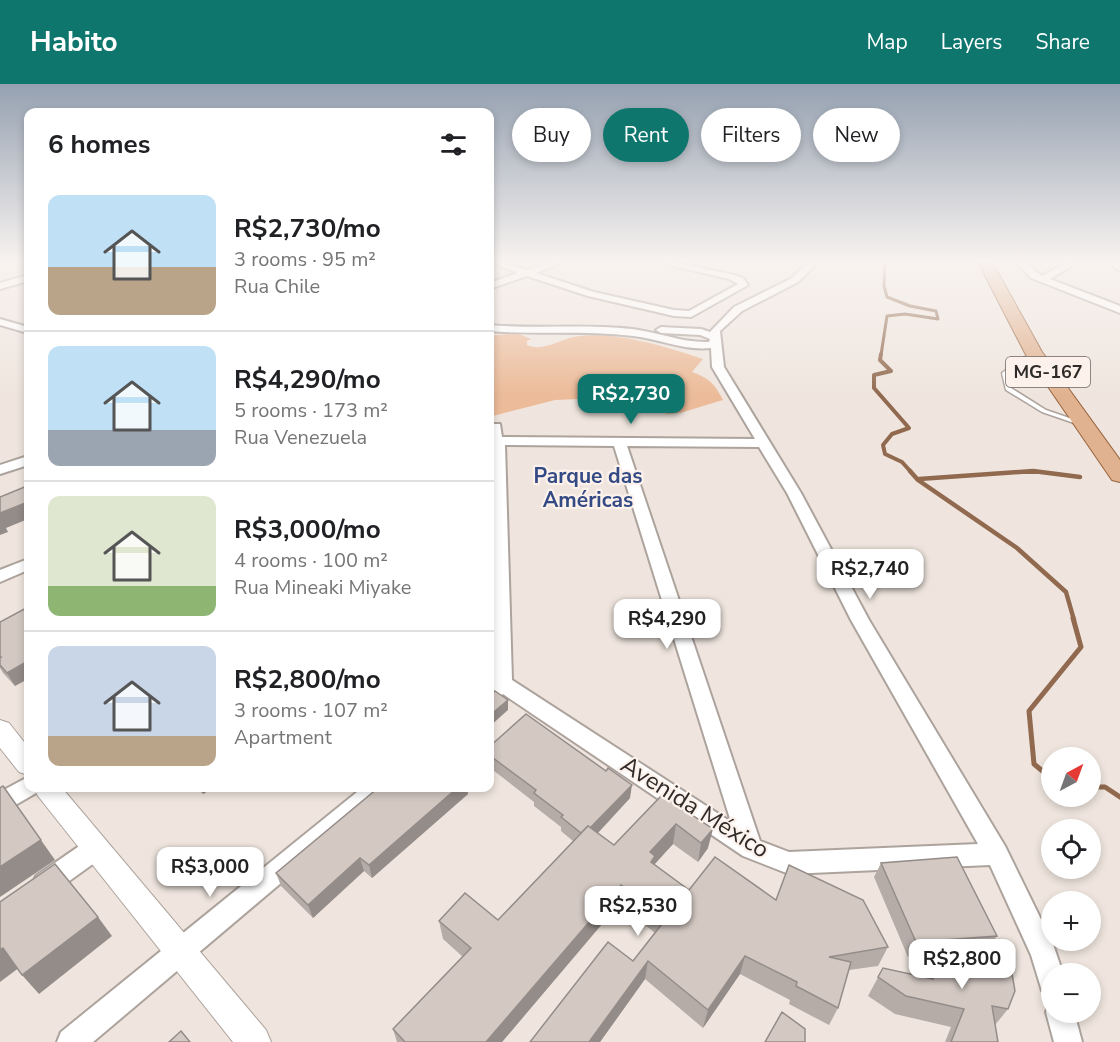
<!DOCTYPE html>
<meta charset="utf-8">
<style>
body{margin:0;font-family:"Nunito Sans",sans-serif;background:#f2f2f2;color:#202124;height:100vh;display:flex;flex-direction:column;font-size:22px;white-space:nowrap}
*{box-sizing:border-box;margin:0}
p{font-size:20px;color:#757577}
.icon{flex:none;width:33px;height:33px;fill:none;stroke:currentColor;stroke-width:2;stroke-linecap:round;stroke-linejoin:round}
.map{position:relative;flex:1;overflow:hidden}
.sheet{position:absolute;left:24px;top:24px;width:470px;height:684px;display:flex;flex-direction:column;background:#fff;border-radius:12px;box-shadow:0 3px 9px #0003}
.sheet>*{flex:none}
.guide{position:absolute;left:512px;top:24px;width:518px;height:54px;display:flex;gap:12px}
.needle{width:39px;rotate:41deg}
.fabs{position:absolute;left:1041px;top:663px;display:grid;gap:12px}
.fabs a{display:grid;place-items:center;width:60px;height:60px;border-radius:50%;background:#fff;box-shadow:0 3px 9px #0003;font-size:30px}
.price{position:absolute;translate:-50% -51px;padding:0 14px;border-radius:12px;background:#fff;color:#222;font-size:20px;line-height:39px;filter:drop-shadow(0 2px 3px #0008)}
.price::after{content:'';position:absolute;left:50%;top:36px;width:18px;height:14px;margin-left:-9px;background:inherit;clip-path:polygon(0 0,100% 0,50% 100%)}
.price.active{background:#0f766e;color:#fff}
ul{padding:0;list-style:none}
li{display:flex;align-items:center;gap:18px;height:150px;padding:0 24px}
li+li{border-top:2px solid #e0e0e0}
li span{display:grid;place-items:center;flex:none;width:168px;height:120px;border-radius:12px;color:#555}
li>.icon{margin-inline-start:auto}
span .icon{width:72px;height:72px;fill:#fffc;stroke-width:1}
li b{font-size:26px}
h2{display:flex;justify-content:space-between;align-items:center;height:72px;padding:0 24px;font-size:26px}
.tag{padding:0 21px;border-radius:27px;background:#fff;box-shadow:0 3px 9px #0003;font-size:21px;line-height:54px}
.tag.active{background:#0f766e;color:#fff}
header{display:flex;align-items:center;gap:36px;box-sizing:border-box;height:84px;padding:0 30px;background:#0f766e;color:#fff}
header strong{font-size:28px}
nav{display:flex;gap:33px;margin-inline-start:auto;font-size:21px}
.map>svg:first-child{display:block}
</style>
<header>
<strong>Habito</strong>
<nav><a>Map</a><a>Layers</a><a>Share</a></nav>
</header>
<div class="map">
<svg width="1120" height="958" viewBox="0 0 1120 958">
<rect width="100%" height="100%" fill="#efe5de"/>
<path fill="#ecbb99" d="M516,249L531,255L527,257V261C544,269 562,253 580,252C620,248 666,263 703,275L692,288C709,294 715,300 723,316L680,329L668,330L628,319L579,315L555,316L489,333V252Z"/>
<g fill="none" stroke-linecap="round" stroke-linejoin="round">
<path stroke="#90694e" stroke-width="3" d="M881,271L887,232L905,230L938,235L936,227L910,222L887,213L884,202L885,178"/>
<g stroke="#90694e" stroke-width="4">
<path d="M881,270L880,276L891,287L874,291V304L909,344L892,350L883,361L885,370L902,378L911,388"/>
<path d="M1018,388H1041"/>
</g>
<g stroke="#90694e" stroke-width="4.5">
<path d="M910,387L918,396L1017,464L1066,508L1074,536"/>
<path d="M919,395L1033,387L1080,393"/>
</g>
<g stroke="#90694e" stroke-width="5">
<path d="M1052,695L1034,680L1029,627L1081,563L1073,534"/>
<path d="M1090,703H1105L1120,713"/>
</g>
<g stroke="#ada39d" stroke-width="3">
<path id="service" d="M1032,268L1037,269L1008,290L1011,304L1046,326L1084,339V341H1080L1042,328L1006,306L1002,289Z"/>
</g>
<g stroke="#ada39d" stroke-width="4">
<g id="minor">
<path d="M490,178H503L527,186L550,178H563L536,189L594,208L674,226L689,227L738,200L729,195L657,178H674L734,191L743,194L748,201L691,233L674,232L588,212L527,192L489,205V199L518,189Z"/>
<path d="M805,178H813L814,182L798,198L742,227L720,247L724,283L801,409L869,536L1005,762L1053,860L1063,890H1052V910L1042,907L1031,871L990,781L789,790L743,772L503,610L489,619V584L492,585L490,340H500L502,353L755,355L712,283L711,264C685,267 659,255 633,252C585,246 537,251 489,247V241C537,245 585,240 632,245C658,248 683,259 709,258L710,255L700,251L661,249L656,246L661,243L701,245L710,248L734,223L792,194L805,181ZM505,361L614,362L731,738L512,596ZM627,362L759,363L787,409L851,536L978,760L789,768L760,757Z"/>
<path d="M1016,178H1025L1042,192L1067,178H1078L1050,195L1120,222V229L1031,194Z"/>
<path d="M1108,178H1118L1120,187Z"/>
<path d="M28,191V197L0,205V199Z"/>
<path d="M0,235L28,243V249L0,241Z"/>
<path d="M28,372V381L0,390V381Z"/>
<path d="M28,475V486L0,498V486Z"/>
<path d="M28,693V704H38L36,709L0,730V708Z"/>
<path d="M362,704H388L385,711L93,958H57L61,948Z"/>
<path d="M96,753L104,756L108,764L104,772L54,808L45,812L36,808L33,800L36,792L88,756Z"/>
<path d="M1050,918L1052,928H1074L1082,958H1054L1046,928Z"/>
</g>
</g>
<g stroke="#ada39d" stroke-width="2">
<g id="tertiary">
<path d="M0,636L9,639L28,663V691L19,688L0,664Z"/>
<path d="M34,704H62L266,946L271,958H233L38,712Z"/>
</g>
</g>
<g stroke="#96623b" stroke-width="2">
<path id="primary" d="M978,178H992L1042,268L1120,376V398L1112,396L1025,269Z"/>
</g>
<use href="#service" fill="#fff" fill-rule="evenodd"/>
<use href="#minor" fill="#fff" fill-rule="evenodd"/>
<use href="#tertiary" fill="#fff" fill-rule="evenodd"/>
<use href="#primary" fill="#e1b28f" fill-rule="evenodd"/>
</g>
<g fill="#b5aca7">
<path d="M0,538L15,602L3,589L0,584Z"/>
<path d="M489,663L630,714L598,749L614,761L662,711L708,764L698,778L673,760L654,780L689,806L776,816L888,863L878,882L849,886L838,924L829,941L789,920L790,916L740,890L703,944L645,895L600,958H530L633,877L655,849L619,820L502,958H397L393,945L463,873L443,855L439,837L498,836L573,757L561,747V743L534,722V718L489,683Z"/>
<path d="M197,704H213L203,710Z"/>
<path d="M378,704H467L468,710L372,794L364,787L313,834L281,802L276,789Z"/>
<path d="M881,779L997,852L987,866L964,868L1008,925L995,941L998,958H945L951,943L895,930L868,912L883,884L919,892L917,879L922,871L908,873L874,793Z"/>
</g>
<g fill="#948c88">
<path d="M28,418V435L6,444L8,448L0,451V429Z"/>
<path d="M28,577V595L15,602L7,589Z"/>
<path d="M508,616V626L489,643V632Z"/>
<path d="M632,701L630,714L583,765V751Z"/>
<path d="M3,702L55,776L0,813V783Z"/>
<path d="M200,704H213L203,710Z"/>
<path d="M457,704H467L468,710L372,794L369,781Z"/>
<path d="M676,740L673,760L654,781L648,797L650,768Z"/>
<path d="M713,745L708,764L698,778L701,759Z"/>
<path d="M360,774L364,787L313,834L308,821Z"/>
<path d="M621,801L619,820L502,958H486Z"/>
<path d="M98,833L112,852L39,910L22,891Z"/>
<path d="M3,864L20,883L0,898V866Z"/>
<path d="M745,872L740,890L703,944L708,926Z"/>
<path d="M648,877L645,895L600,958H589Z"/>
</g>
<g fill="#d3c8c2" stroke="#948c88" stroke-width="1.5">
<path d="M27,402L28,404V418L0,429V413Z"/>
<path d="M28,523V577L7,589L0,581V573H1L0,572V538Z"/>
<path d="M495,607L508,616L489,632V612Z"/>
<path d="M526,630L606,687L608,684L632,701L590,744L588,742L581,749L561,733L563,731L534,709L536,706L489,671V663Z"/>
<path d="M3,702L41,756L0,783V704Z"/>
<path d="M378,704H457L369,781L360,774L308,821L276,789Z"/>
<path d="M662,711L713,745L701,759L676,740L650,768L655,772L651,778L689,806L715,773L776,816L789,781L863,816L888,863L829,873L851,878L838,924L796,902L797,898L745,872L708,926L648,877L589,958H530L608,858L633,877L665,836L621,801L486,958H405L393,945L471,864L439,837L465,809L498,836L588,742L614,761Z"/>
<path d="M957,773L997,852L916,858L881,779Z"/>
<path d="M55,780L98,833L22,891L3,864L0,866V818Z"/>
<path d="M929,861L1010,878L1015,907L1008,925L992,922L998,958H951L964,925L906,912L878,893L883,884L933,895Z"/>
<path d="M782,928L805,945V958H765Z"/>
<path d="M181,947L190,958H169Z"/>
</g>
<linearGradient id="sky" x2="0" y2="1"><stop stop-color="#95a1b1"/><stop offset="0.57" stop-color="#f8f3f0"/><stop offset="1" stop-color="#f8f3f0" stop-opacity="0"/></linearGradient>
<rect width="1120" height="312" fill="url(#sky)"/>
<g text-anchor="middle" stroke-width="4.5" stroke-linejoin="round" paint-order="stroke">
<rect fill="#fdf2eb" stroke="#6d6762" stroke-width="1.5" x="1006" y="273" width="84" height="30" rx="4.5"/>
<g font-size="18" font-weight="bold" fill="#2f2b28">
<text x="1048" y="294">MG-167</text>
</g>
<g font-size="21" font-weight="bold" fill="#334a84" stroke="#fdf2eb">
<text x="588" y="399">Parque das<tspan x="588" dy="24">Américas</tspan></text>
</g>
<g font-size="24" fill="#2f2b28" stroke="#fdf2eb">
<text transform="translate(695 723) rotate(32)" y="8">Avenida México</text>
</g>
</g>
</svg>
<div class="fabs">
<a><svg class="needle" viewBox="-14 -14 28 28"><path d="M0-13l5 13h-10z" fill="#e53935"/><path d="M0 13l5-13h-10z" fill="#757577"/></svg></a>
<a><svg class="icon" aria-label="locate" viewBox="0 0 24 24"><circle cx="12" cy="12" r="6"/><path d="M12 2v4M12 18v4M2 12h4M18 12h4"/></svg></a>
<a>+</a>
<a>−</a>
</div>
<b class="price active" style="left:631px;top:341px">R$2,730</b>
<b class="price" style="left:870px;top:516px">R$2,740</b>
<b class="price" style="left:667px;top:566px">R$4,290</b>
<b class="price" style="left:210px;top:814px">R$3,000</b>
<b class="price" style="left:638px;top:853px">R$2,530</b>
<b class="price" style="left:962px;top:906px">R$2,800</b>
<div class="guide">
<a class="tag">Buy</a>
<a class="tag active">Rent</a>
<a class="tag">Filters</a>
<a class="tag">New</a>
</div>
<section class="sheet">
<h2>6 homes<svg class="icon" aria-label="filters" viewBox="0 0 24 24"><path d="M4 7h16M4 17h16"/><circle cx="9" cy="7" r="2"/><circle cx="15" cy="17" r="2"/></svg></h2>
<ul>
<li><span style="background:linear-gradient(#bfe0f5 60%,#b9a48a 0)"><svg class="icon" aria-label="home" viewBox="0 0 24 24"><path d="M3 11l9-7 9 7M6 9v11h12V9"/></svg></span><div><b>R$2,730/mo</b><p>3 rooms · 95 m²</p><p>Rua Chile</p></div></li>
<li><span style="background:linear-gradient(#bfe0f5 70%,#9aa5b1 0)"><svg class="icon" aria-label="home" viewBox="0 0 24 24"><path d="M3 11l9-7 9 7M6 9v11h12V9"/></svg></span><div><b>R$4,290/mo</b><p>5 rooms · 173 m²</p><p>Rua Venezuela</p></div></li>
<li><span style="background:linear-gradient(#dfe7d0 75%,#8fb573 0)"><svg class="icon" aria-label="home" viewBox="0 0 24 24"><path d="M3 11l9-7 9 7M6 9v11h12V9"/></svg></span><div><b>R$3,000/mo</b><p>4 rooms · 100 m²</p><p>Rua Mineaki Miyake</p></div></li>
<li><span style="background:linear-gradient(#c9d6e8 75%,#b9a48a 0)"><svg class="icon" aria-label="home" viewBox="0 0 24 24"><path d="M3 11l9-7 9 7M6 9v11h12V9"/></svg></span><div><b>R$2,800/mo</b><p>3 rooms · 107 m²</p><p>Apartment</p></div></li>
</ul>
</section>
</div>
